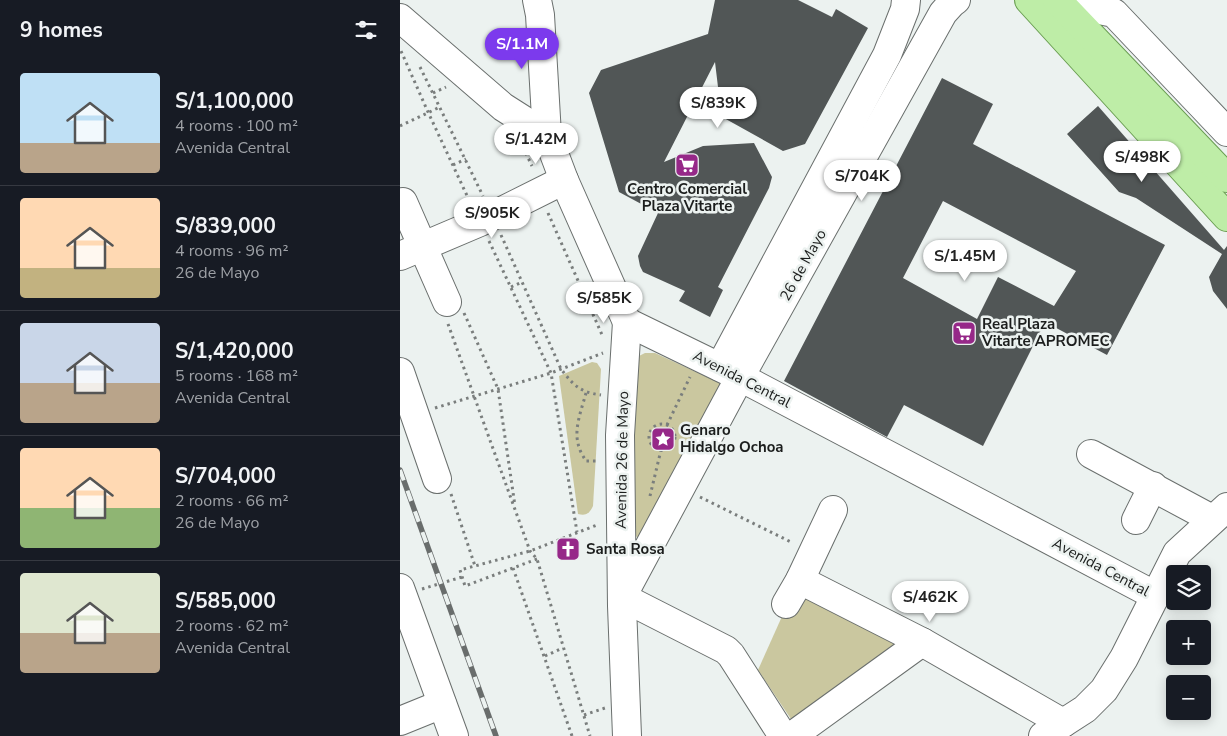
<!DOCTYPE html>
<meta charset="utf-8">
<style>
body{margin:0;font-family:"Nunito Sans",sans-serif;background:#20242c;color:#f1f3f6;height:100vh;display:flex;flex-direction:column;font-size:19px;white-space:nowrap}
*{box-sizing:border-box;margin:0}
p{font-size:16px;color:#9ea1a6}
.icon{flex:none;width:28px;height:28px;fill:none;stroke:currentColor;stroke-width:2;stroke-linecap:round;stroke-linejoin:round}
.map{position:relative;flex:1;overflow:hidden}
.drawer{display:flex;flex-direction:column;background:#171b24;width:400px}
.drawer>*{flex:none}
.fabs{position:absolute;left:766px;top:565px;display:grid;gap:10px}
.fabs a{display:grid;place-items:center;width:45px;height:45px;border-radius:5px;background:#171b24;box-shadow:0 2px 12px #0003;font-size:25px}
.price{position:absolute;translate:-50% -42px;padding:0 11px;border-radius:18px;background:#fff;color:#222;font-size:16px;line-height:32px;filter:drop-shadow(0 1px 2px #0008)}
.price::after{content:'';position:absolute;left:50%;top:30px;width:15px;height:11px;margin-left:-8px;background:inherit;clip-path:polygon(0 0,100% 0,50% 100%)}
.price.active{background:#7c3aed;color:#fff}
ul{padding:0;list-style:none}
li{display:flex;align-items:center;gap:15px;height:125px;padding:0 20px}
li+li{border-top:1px solid #363941}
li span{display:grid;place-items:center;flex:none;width:140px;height:100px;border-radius:5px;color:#555}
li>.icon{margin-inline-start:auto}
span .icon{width:60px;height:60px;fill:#fffc;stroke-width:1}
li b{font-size:21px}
h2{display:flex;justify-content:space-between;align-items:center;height:60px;padding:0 20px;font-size:21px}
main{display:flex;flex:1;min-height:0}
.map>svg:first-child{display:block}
</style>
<main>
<section class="drawer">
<h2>9 homes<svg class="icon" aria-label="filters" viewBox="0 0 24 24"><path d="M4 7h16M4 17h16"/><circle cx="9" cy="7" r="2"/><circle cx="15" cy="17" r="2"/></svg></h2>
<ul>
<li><span style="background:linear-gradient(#bfe0f5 70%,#b9a48a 0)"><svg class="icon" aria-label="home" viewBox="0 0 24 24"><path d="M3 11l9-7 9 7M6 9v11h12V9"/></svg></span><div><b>S/1,100,000</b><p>4 rooms · 100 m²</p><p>Avenida Central</p></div></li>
<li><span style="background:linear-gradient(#ffd9b3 70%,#c2b280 0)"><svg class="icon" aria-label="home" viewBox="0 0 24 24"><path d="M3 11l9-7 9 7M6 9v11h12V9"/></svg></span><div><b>S/839,000</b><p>4 rooms · 96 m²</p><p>26 de Mayo</p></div></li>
<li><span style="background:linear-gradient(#c9d6e8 60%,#b9a48a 0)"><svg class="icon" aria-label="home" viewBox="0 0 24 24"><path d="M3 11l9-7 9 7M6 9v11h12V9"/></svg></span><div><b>S/1,420,000</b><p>5 rooms · 168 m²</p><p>Avenida Central</p></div></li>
<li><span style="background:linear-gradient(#ffd9b3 60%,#8fb573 0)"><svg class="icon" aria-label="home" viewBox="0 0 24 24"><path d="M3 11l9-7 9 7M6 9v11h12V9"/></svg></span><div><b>S/704,000</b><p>2 rooms · 66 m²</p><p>26 de Mayo</p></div></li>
<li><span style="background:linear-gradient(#dfe7d0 60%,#b9a48a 0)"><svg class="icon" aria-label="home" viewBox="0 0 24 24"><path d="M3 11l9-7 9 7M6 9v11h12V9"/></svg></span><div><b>S/585,000</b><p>2 rooms · 62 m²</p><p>Avenida Central</p></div></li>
</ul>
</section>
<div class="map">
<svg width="827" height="736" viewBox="0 0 827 736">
<rect width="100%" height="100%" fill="#ecf2f0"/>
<g fill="#cac79f">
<path d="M245,353H255L322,384L239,538L230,533L225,509L237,357Z"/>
<path d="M192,362L197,363L201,369L193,506C189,514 186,516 178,514L159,376Z"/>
<path d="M398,594L507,646L391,719L358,670L388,603Z"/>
</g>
<g fill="#515656" fill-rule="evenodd">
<path d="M315,0H398L432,17L436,9L468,28L405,144L383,151L324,118L321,112L315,62L264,162L303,146L354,143L372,177L369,188L318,287L323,290L310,317L279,301L285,291L243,272L240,266L238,256L258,213L219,192L189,93L201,70L308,34Z"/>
<path d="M542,78L593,104L573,144L765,245L707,355L645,322L583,446L504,405L487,437L384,381ZM543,201L676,271L654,306L598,277L577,319L503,278Z"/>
<path d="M698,106L824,250L827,246V309L813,291L809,277L822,254L736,198L719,192L667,134Z"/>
</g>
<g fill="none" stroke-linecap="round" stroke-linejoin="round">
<g stroke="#6a6f6d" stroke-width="30">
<g id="minor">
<path d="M137,0L140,15L147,135L164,180L227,322L340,377L756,596"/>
<path d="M663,6L685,7L714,13L827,132"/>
<path d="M0,18L103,107L147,135"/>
<path d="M3,202L47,302"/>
<path d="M0,256L80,222L164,180"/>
<path d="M320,367L487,55L505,9L506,0"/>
<path d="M0,372L37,479"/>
<path d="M691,454L812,519"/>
<path d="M736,520L753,486"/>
<path d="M400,580L522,642L663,723"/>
<path d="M0,588L54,736"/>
<path d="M222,597L340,377L543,13L552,3L556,0"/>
<path d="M222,597L326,650L331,655L383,736"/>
<path d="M386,604L400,580L433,510"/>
<path d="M0,721L42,704"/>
<path d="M227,736L222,606L220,435L227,322"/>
<path d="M392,736L522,642"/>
<path d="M643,736L685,709L704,690L724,658L777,553L827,507"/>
</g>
</g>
<g stroke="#699d51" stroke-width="30">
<g id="major">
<path d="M629,0L827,217"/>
<path d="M657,0L827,178"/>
</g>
</g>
<g stroke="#7a7e7d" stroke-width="3" stroke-dasharray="2.5 4" stroke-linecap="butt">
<path d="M1,51L28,112L70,202"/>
<path d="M20,67L83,196"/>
<path d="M33,93L46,87"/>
<path d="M0,126L40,107"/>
<path d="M123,147L132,166"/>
<path d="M53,165L66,159"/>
<path d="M148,213L203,337"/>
<path d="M101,235L161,369C174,386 180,392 201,395"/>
<path d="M89,241L151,373L177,532"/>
<path d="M111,287L122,282"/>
<path d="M64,313L98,389L115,506"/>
<path d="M48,324L130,551L137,559L190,736"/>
<path d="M186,393C182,408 174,428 178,443C179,450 183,456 186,461H198"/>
<path d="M35,408L151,373L203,353"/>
<circle cx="262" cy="437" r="13"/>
<path d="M267,425L290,377"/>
<path d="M51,494L75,566"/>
<path d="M250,496L261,450"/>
<path d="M300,497L393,543"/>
<path d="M137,559L65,586L60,570L130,551L197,525L198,523"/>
<path d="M113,568L172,736"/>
<path d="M22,589L62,577"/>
<path d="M145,656L163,648"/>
<path d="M184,715L205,708"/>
</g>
<use href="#minor" stroke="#fff" stroke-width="28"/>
<use href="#major" stroke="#beeda7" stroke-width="28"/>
<g stroke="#696d6c" stroke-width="5.5">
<path id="rail" d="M0,470L96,736"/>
</g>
<use href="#rail" stroke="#ecf2f0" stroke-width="4" stroke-dasharray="11" stroke-linecap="butt"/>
</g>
<defs>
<g id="supermarket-square" transform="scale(1.25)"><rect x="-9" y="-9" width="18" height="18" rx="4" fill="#962888" stroke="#ecf2f0"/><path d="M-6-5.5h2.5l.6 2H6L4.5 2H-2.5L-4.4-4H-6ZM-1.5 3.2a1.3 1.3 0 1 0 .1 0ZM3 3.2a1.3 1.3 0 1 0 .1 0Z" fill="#fff"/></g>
<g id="sight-square" transform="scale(1.25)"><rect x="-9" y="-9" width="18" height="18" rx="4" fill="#962888" stroke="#ecf2f0"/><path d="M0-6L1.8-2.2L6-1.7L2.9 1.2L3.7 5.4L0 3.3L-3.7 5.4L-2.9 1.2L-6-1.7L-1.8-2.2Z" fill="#fff"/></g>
<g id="church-square" transform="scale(1.25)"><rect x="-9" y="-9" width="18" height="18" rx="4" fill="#962888" stroke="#ecf2f0"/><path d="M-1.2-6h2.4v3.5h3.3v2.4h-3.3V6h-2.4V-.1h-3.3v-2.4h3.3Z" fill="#fff"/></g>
</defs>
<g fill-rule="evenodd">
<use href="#supermarket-square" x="287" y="165"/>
<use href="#supermarket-square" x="564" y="333"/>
<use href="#sight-square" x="263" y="439"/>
<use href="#church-square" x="168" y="549"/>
</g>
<g text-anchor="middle" stroke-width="5" stroke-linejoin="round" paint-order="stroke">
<g font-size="15" font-weight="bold" fill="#1c1e1d" stroke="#ecf2f0" text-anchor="start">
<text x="287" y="194" text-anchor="middle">Centro Comercial<tspan x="287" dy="17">Plaza Vitarte</tspan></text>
<text x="582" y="329">Real Plaza<tspan x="582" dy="17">Vitarte APROMEC</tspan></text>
<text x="280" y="435">Genaro<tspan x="280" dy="17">Hidalgo Ochoa</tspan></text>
<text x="186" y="554">Santa Rosa</text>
</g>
<g font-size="15" fill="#1c1e1d" stroke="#ecf2f0">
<text transform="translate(403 265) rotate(-61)" y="5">26 de Mayo</text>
<text transform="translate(342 379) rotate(27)" y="5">Avenida Central</text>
<text transform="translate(222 460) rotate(-89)" y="5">Avenida 26 de Mayo</text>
<text transform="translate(701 567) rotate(28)" y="5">Avenida Central</text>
</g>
</g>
</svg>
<div class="fabs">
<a><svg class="icon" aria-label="layers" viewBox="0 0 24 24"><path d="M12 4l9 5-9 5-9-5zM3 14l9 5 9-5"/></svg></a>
<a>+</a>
<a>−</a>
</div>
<b class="price active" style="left:122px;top:70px">S/1.1M</b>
<b class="price" style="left:318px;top:129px">S/839K</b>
<b class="price" style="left:136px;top:165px">S/1.42M</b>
<b class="price" style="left:742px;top:183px">S/498K</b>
<b class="price" style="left:462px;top:202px">S/704K</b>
<b class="price" style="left:92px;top:239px">S/905K</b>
<b class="price" style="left:565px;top:282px">S/1.45M</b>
<b class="price" style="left:204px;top:324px">S/585K</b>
<b class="price" style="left:530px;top:623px">S/462K</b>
</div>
</main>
